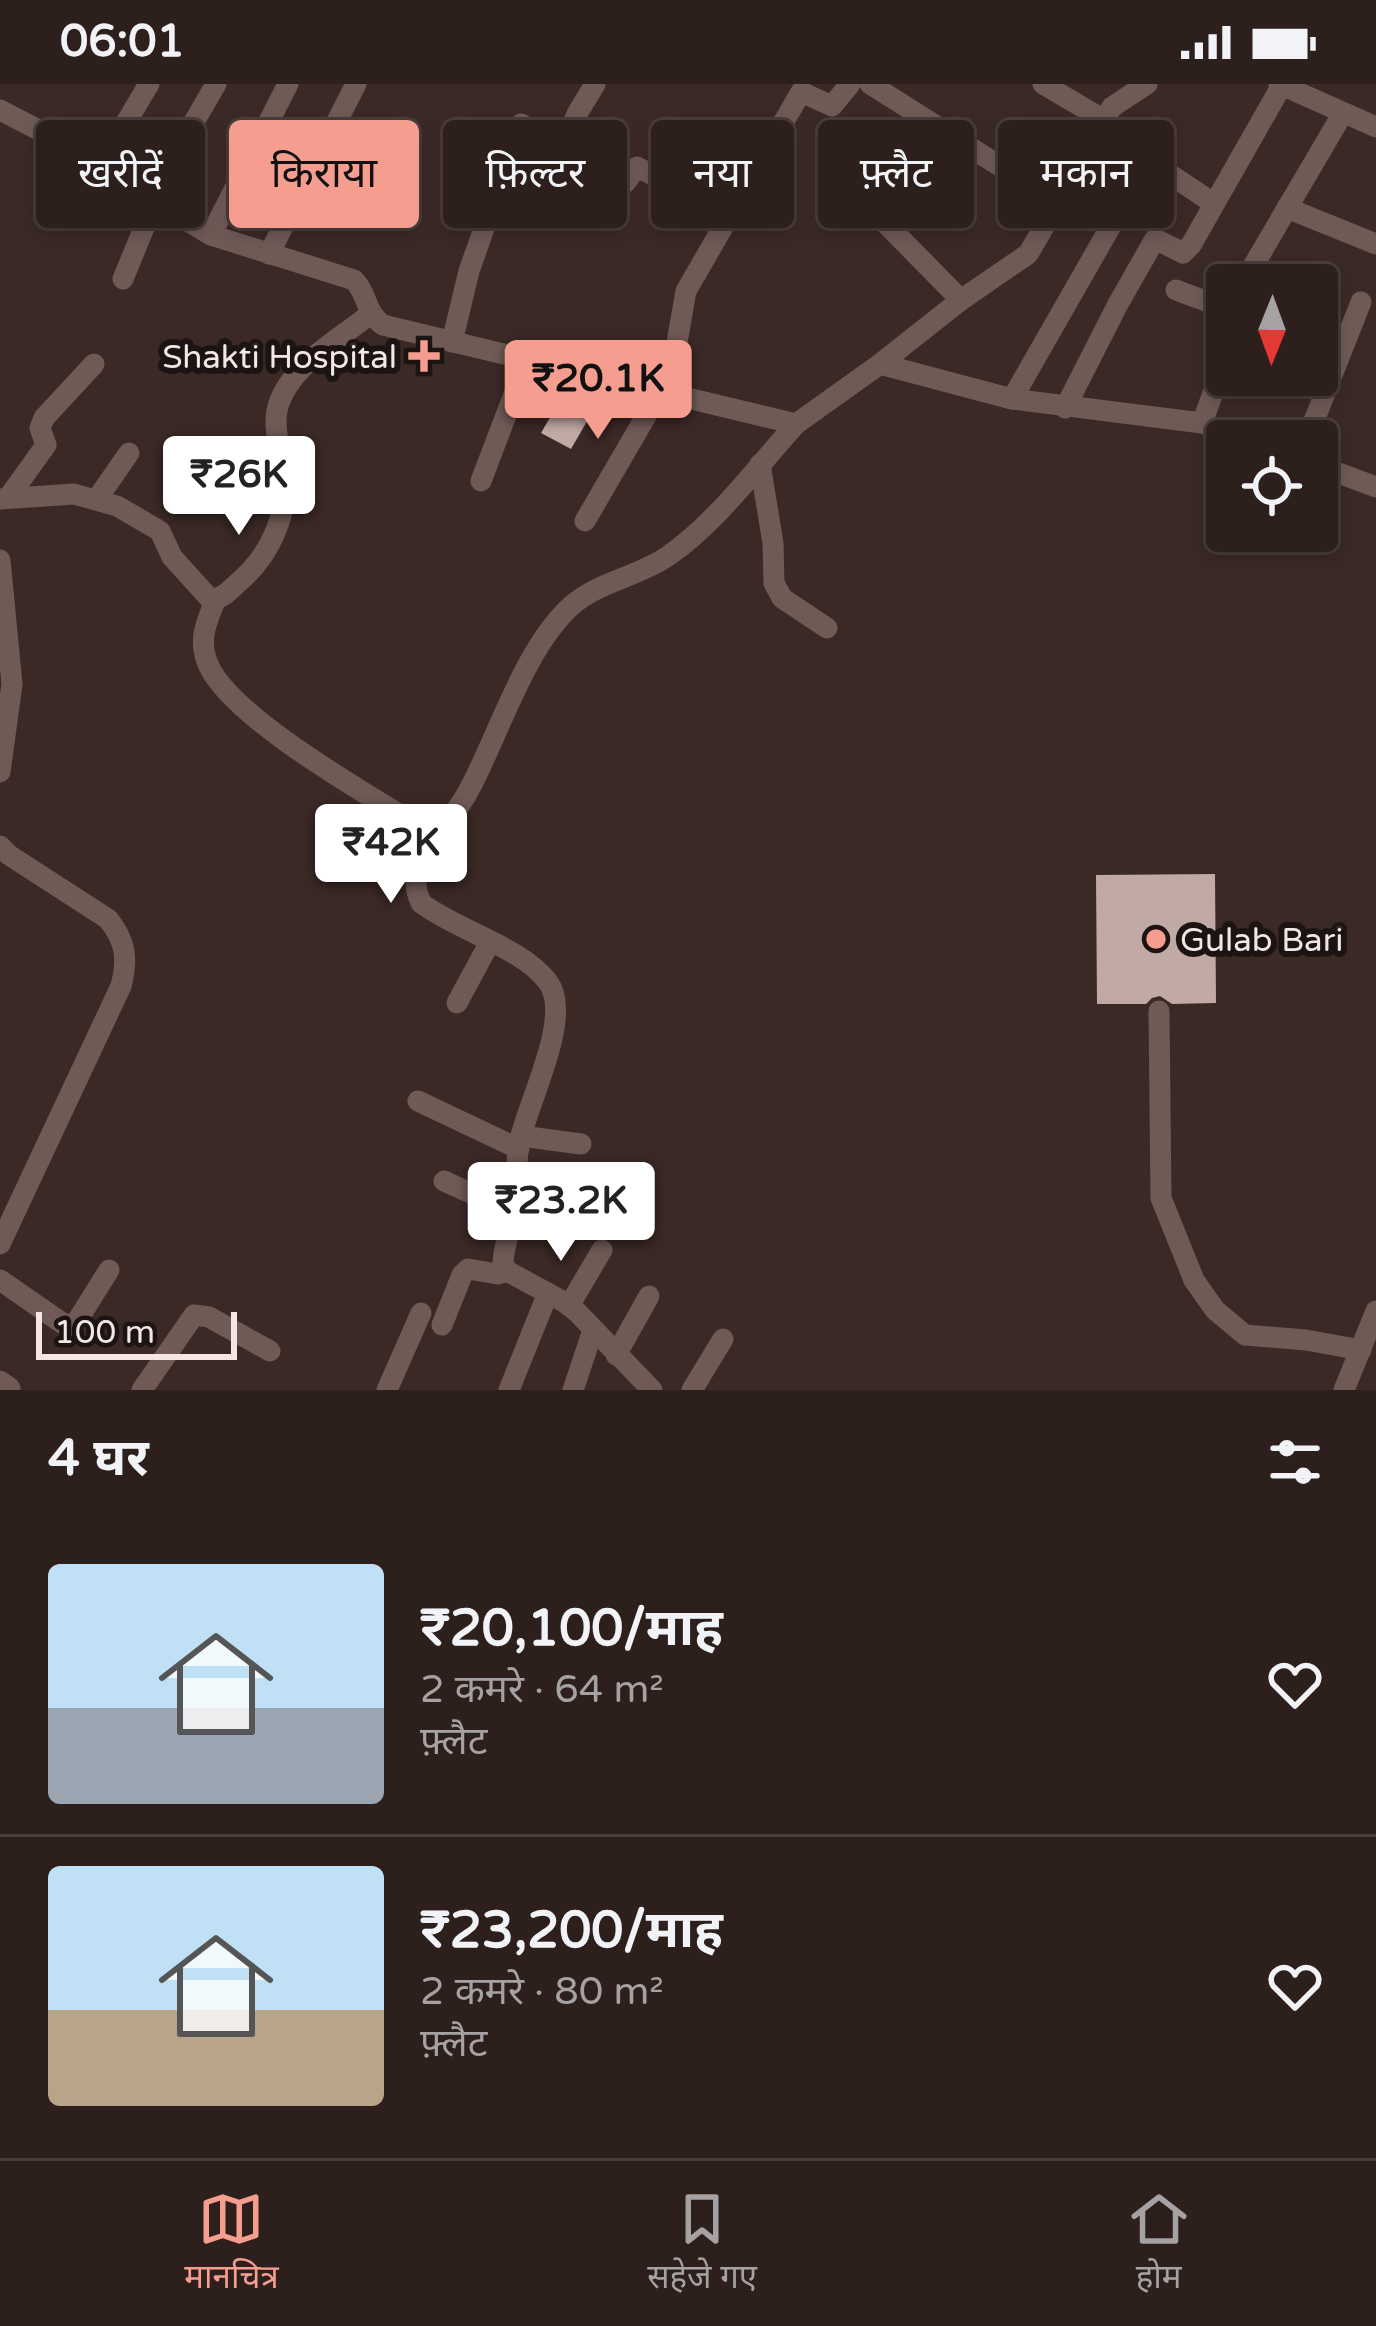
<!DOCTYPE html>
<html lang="hi">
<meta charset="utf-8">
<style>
body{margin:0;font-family:"Varela Round","Noto Sans Devanagari",sans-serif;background:#342725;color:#f1f3f6;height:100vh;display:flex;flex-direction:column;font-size:45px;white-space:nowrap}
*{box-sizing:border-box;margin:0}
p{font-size:39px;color:#a6a2a3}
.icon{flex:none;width:66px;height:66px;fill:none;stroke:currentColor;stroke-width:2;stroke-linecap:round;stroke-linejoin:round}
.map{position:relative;height:1306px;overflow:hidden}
.side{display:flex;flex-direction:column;background:#2c1f1c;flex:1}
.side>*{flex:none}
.top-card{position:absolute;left:36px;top:36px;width:1305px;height:108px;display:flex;gap:24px}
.needle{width:78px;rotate:181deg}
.buttons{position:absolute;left:1206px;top:180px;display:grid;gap:24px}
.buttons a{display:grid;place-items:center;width:132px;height:132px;border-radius:12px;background:#2c1f1c;box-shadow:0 6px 18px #0003,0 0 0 3px #483d3b;font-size:60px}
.scale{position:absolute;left:36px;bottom:30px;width:201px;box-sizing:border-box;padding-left:12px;border:6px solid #f3e6e4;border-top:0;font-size:33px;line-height:42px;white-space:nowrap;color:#f3e6e4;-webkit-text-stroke:9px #1c1412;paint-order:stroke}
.price{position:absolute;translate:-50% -102px;padding:0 27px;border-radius:12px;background:#fff;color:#222;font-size:39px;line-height:78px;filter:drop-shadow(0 3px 6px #0008)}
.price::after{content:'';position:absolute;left:50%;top:72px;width:36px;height:27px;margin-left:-18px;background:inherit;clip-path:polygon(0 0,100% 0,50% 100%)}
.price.selected{background:#f59d8f;color:#111}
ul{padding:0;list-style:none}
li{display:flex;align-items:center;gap:36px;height:300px;padding:0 48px}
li+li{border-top:3px solid #483d3b}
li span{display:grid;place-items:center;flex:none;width:336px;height:240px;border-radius:12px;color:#555}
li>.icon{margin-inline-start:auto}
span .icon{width:144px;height:144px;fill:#fffc;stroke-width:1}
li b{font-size:51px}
h2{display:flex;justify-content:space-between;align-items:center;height:144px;padding:0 48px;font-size:51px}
.chip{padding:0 42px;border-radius:12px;background:#2c1f1c;box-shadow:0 6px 18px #0003,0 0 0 3px #483d3b;font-size:42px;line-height:108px}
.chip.selected{background:#f59d8f;color:#111}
.status{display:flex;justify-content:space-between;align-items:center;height:84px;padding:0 60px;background:#2c1f1c;direction:ltr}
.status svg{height:33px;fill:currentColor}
.tab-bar{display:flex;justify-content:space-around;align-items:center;height:168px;border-top:3px solid #483d3b;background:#2c1f1c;font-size:33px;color:#a6a2a3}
.tab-bar a{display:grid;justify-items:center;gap:6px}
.tab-bar .selected{color:#f59d8f}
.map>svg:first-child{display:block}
</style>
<div class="status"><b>06:01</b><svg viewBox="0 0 49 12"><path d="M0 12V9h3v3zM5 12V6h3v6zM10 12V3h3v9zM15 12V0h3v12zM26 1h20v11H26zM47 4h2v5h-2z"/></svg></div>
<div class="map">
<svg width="1376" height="1306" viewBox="0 0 1376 1306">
<rect width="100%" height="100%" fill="#3b2926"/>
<g fill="#c1a9a5">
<path d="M413,264L434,269L432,282L410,279Z"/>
<path d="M567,304L597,320L571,365L541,349Z"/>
<path d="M1215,790L1216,919L1172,920L1160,912L1152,914L1146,920H1097L1096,791Z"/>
</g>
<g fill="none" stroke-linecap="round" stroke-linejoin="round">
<g stroke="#6f5a56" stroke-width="21">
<path d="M870,0L1058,119"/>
<path d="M1043,0L1104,36"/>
<path d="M1279,0L1376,43"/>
<path d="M0,26L116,86L159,120L211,151L354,196C368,210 365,229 383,241L796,340L880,280L1012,315L1202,339L1251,357"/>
<path d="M1099,43L1213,119"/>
<path d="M564,62L625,99L637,83L728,130"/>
<path d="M102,79L149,0"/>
<path d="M836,89L961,216"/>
<path d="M150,114L216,0"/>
<path d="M1287,124L1376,160"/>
<path d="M211,151L288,0"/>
<path d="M269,170L356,0"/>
<path d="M123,195L155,117"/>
<path d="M1242,201L1343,29"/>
<path d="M1176,206L1227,225"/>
<path d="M452,258L469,187L521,40L564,62L577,30L595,0"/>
<path d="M880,280L961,216L1028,170L1058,119L1083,67L1112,23L1147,0"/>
<path d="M668,310L686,207L801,8L832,22L850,0"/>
<path d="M1012,315L1148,77"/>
<path d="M1065,324L1118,220L1155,155L1183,169L1191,161L1282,1"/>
<path d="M1202,339L1227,271"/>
<path d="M1306,357L1361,218"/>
<path d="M760,380L773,459L774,499L782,514L827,544"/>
<path d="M1317,381L1376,403"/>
<path d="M481,397L527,276"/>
<path d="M8,414L46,361L40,344L44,334L94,280"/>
<path d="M0,415L74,410L117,422L160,447L172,473L211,516C224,514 231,505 241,496C271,470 290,426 284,387C281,366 272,343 278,322C291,280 339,256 370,230"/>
<path d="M97,415L129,369"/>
<path d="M585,437L660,308"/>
<path d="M0,476L12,600L0,688"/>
<path d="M215,517C206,539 198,556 208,580C231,636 383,719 438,754"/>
<path d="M0,762L9,771L108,835C126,857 128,875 121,902L0,1160"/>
<path d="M457,919L490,858"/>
<path d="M1159,927L1161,1114L1194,1196L1215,1226L1245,1251L1306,1256L1361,1266"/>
<path d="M418,1017L519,1065"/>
<path d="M521,1052L581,1060"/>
<path d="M444,1097L514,1129"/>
<path d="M0,1196L62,1239L74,1242L109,1186"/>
<path d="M569,1222L602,1166"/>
<path d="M442,1241L462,1191L468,1185L498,1190L507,1187"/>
<path d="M616,1271L649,1212"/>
<path d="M0,1297L10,1304"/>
<path d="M142,1306L194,1231L209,1233L270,1267"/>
<path d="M387,1306L421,1229"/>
<path d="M509,1306L548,1209"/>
<path d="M573,1306L593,1246"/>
<path d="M652,1306L577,1228L564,1218L507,1187L503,1180C503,1161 512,1144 514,1125C518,1104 515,1082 519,1060C526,1021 574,933 548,898C522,863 456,846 421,819C416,808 414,795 419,784C429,756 455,733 469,706C499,650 524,565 571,522C599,497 638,493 668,472C716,439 757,383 796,340"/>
<path d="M692,1306L723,1255"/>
<path d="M1344,1306L1376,1227"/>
</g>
</g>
<g fill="#f59d8f" stroke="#1c1412" stroke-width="4.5">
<path d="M418 254h12v12h12v12h-12v12h-12v-12h-12v-12h12z"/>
<circle cx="1156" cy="855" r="12"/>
</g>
<g text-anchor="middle" stroke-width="12" stroke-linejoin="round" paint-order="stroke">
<g font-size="33" fill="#f3e6e4" stroke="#1c1412" text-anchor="end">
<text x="397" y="284">Shakti Hospital</text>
<text x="1180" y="867" text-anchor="start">Gulab Bari</text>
</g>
</g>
</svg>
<div class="buttons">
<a><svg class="needle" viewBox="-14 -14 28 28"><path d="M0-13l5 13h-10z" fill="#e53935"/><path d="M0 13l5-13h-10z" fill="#a6a2a3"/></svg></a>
<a><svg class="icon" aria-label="locate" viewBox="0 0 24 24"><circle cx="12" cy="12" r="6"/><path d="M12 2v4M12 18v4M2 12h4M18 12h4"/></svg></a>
</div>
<div class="scale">100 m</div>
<b class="price selected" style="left:598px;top:358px">₹20.1K</b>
<b class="price" style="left:239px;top:454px">₹26K</b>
<b class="price" style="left:391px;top:822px">₹42K</b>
<b class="price" style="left:561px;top:1180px">₹23.2K</b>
<div class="top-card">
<a class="chip">खरीदें</a>
<a class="chip selected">किराया</a>
<a class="chip">फ़िल्टर</a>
<a class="chip">नया</a>
<a class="chip">फ़्लैट</a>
<a class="chip">मकान</a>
</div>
</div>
<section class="side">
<h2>4 घर<svg class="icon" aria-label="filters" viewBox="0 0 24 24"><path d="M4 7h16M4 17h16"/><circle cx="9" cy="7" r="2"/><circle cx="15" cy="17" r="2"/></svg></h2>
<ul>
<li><span style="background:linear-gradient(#bfe0f5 60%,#9aa5b1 0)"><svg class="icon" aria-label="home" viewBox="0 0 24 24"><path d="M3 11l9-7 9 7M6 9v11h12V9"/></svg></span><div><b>₹20,100/माह</b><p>2 कमरे · 64 m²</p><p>फ़्लैट</p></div><svg class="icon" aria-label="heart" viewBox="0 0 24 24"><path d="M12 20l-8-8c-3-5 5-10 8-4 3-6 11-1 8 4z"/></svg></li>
<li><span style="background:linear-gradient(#bfe0f5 60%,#b9a48a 0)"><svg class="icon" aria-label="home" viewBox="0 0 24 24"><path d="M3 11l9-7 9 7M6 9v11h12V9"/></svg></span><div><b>₹23,200/माह</b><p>2 कमरे · 80 m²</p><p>फ़्लैट</p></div><svg class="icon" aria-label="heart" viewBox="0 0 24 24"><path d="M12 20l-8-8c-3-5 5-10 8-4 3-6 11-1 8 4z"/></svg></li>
</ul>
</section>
<nav class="tab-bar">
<a class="selected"><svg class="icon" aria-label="map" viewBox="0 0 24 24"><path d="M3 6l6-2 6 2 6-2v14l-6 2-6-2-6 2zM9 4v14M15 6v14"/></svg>मानचित्र</a>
<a><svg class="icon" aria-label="saved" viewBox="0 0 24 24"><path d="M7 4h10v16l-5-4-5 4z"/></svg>सहेजे गए</a>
<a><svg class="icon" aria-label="home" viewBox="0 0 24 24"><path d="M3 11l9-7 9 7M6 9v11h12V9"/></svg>होम</a>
</nav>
